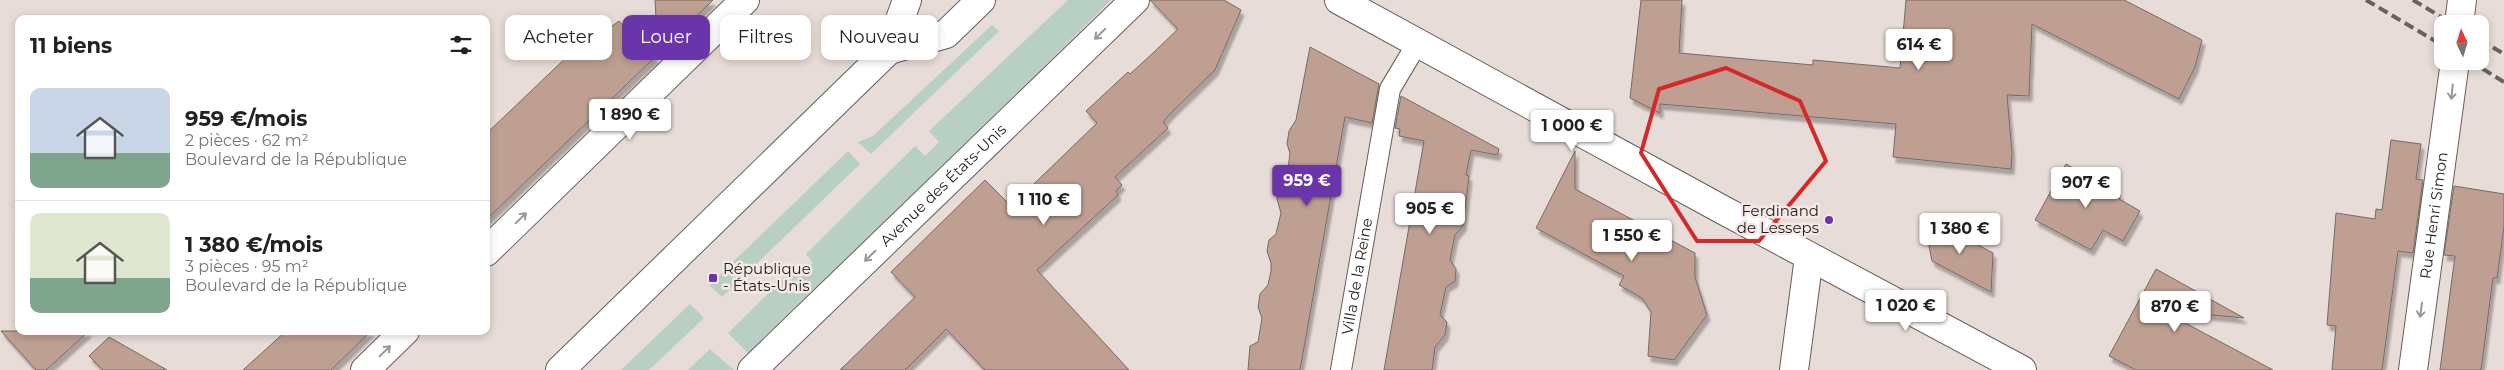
<!DOCTYPE html>
<html lang="fr">
<meta charset="utf-8">
<style>
body{margin:0;font-family:Montserrat,sans-serif;background:#f6f6f6;color:#222;height:100vh;display:flex;flex-direction:column;font-size:19px;white-space:nowrap}
*{box-sizing:border-box;margin:0}
p{font-size:16px;color:#767676}
.icon{flex:none;width:28px;height:28px;fill:none;stroke:currentColor;stroke-width:2;stroke-linecap:round;stroke-linejoin:round}
.map{position:relative;flex:1;overflow:hidden}
.drawer{position:absolute;left:15px;top:15px;width:475px;height:320px;display:flex;flex-direction:column;background:#fff;border-radius:10px;box-shadow:0 2px 8px #0003}
.drawer>*{flex:none}
.banner{position:absolute;left:505px;top:15px;width:475px;height:45px;display:flex;gap:10px}
.needle{width:32px;rotate:356deg}
.buttons{position:absolute;left:2434px;top:15px;display:grid;gap:10px}
.buttons a{display:grid;place-items:center;width:55px;height:55px;border-radius:10px;background:#fff;box-shadow:0 2px 8px #0003;font-size:25px}
.price{position:absolute;translate:-50% -42px;padding:0 11px;border-radius:5px;background:#fff;color:#222;font-size:16px;line-height:32px;filter:drop-shadow(0 1px 2px #0008)}
.price::after{content:'';position:absolute;left:50%;top:30px;width:15px;height:11px;margin-left:-8px;background:inherit;clip-path:polygon(0 0,100% 0,50% 100%)}
.price.current{background:#6a34aa;color:#fff}
ul{padding:0;list-style:none}
li{display:flex;align-items:center;gap:15px;height:125px;padding:0 15px}
li+li{border-top:1px solid #e0e0e0}
li span{display:grid;place-items:center;flex:none;width:140px;height:100px;border-radius:10px;color:#555}
li>.icon{margin-inline-start:auto}
span .icon{width:60px;height:60px;fill:#fffc;stroke-width:1}
li b{font-size:21px}
h2{display:flex;justify-content:space-between;align-items:center;height:60px;padding:0 15px;font-size:21px}
.tag{padding:0 18px;border-radius:10px;background:#fff;box-shadow:0 2px 8px #0003;font-size:18px;line-height:45px}
.tag.current{background:#6a34aa;color:#fff}
.map>svg:first-child{display:block}
</style>
<div class="map">
<svg width="2504" height="370" viewBox="0 0 2504 370">
<defs>
<filter id="shadow"><feDropShadow dx="3" dy="5.5" stdDeviation="1" flood-color="#0004"/></filter>
</defs>
<rect width="100%" height="100%" fill="#e7dcd7"/>
<g fill="#b7d0c3">
<path d="M1068,0H1111L751,356L728,333L793,269L800,276L813,263L806,254L915,146L925,156L939,142L929,131Z"/>
<path d="M992,25L999,31L871,154L858,142L873,136Z"/>
<path d="M848,151L860,164L722,297L709,285Z"/>
<path d="M690,304L704,318L649,370H621Z"/>
<path d="M710,349L734,370H688Z"/>
</g>
<g fill="#be9f91" stroke="#746b67" filter="url(#shadow)">
<path d="M655,0H713L658,54Z"/>
<path d="M1150,0H1224L1241,10L1215,70L1170,114L1163,122L1168,128L1115,177L1122,185L1116,191L1118,195L1037,270L1129,370H985L946,329L905,370H840L915,297L891,272L985,180L1011,206L1097,123L1086,111L1128,72L1130,74L1153,53L1178,29Z"/>
<path d="M1641,0H1682L1679,53L1813,65V60L1900,68L1906,0H2124L2202,40L2195,67L2179,99L2032,24L2029,96L2007,95L2012,153L2011,169L1893,157L1896,124L1660,104V113L1630,98Z"/>
<path d="M619,21L655,57L486,220V134L572,52L574,54Z"/>
<path d="M1310,47L1379,84L1372,123L1345,117L1300,370H1248L1250,346L1258,342L1262,318L1258,307L1260,294L1268,285L1271,271V263L1267,251L1269,240L1276,234L1281,213L1277,199L1279,187L1287,178L1290,153L1287,144L1289,131L1296,120Z"/>
<path d="M1401,96L1499,149L1497,155L1471,150L1466,175L1469,176L1463,226L1455,235L1450,260L1456,269L1455,281L1446,287L1440,315L1447,322L1445,335L1435,347L1432,370H1384L1424,141L1399,136L1400,129L1395,128Z"/>
<path d="M2391,140L2421,144L2416,179L2423,180L2413,253L2398,251L2382,370H2332L2336,326L2327,325L2336,213L2375,219L2376,209L2382,210Z"/>
<path d="M1575,151V189L1695,253V277L1707,315L1674,360L1648,356L1651,312L1642,298L1619,285L1624,276L1536,228Z"/>
<path d="M2066,164L2121,195L2119,199L2140,211L2123,241L2103,230L2091,250L2035,220Z"/>
<path d="M2454,186L2504,194V227L2497,278H2493L2481,370H2440L2455,256L2444,255Z"/>
<path d="M1923,215L1993,253L1991,292L1932,261Z"/>
<path d="M2156,269L2244,318L2161,310L2273,370H2136L2109,356Z"/>
<path d="M1,331H89L46,370H36Z"/>
<path d="M286,331H371L331,370H243Z"/>
<path d="M109,337L167,370H103L89,356Z"/>
</g>
<g fill="none" stroke-linecap="round" stroke-linejoin="round">
<g stroke="#675e5a" stroke-width="22">
<g id="service">
<path id="s1" d="M1341,370L1390,89L1418,42"/>
</g>
</g>
<g stroke="#675e5a" stroke-width="30">
<g id="minor">
<path d="M2459,24L2462,0"/>
<path d="M486,252L745,0"/>
<path d="M365,370L405,331"/>
<path id="s2" d="M752,370L1135,0"/>
<path d="M1794,370L1809,257"/>
<path id="s3" d="M2413,370L2455,61"/>
</g>
</g>
<g stroke="#675e5a" stroke-width="30">
<path id="secondary" d="M1339,0L1723,210L2022,370"/>
</g>
<g stroke="#675e5a" stroke-width="30">
<g id="primary">
<path d="M889,50L946,34L981,0"/>
<path d="M560,370L889,50L907,0"/>
</g>
</g>
<use href="#service" stroke="#fff" stroke-width="20"/>
<use href="#minor" stroke="#fff" stroke-width="28"/>
<use href="#secondary" stroke="#fff" stroke-width="28"/>
<use href="#primary" stroke="#fff" stroke-width="28"/>
<g stroke="#68615e" stroke-width="4" stroke-dasharray="10 5" stroke-linecap="butt">
<path d="M2366,0L2442,45"/>
<path d="M2413,0L2453,24"/>
<path d="M2480,40L2504,54"/>
<path d="M2470,61L2504,82"/>
</g>
</g>
<defs><path id="oneway-shaft" d="M-6 0H5M1.5-3L5.5 0L1.5 3" fill="none" stroke-width="1.6" stroke-linecap="round" stroke-linejoin="round" transform="scale(1.25)"/></defs>
<g stroke="#9b9998">
<use href="#oneway-shaft" transform="translate(1100 34) rotate(136)"/>
<use href="#oneway-shaft" transform="translate(2452 92) rotate(96)"/>
<use href="#oneway-shaft" transform="translate(521 218) rotate(-44)"/>
<use href="#oneway-shaft" transform="translate(870 256) rotate(136)"/>
<use href="#oneway-shaft" transform="translate(2421 310) rotate(98)"/>
<use href="#oneway-shaft" transform="translate(385 351) rotate(-44)"/>
</g>
<path fill="none" stroke="#d62828" stroke-width="4" stroke-linejoin="round" d="M1726,68L1800,101L1826,161L1759,241H1697L1641,153L1659,89Z"/>
<g fill="#6a34aa" stroke="#f4e9e4" stroke-width="2">
<circle cx="1829" cy="220" r="5"/>
<rect x="708" y="273" width="10" height="10" rx="2.5"/>
</g>
<g text-anchor="middle" stroke-width="5" stroke-linejoin="round" paint-order="stroke">
<g font-size="15" fill="#211d1b" stroke="#f4e9e4">
<text dy="5" stroke="none"><textPath href="#s2" startOffset="266">Avenue des États-Unis</textPath></text>
<text dy="5" stroke="none"><textPath href="#s3" startOffset="156">Rue Henri Simon</textPath></text>
<text dy="5" stroke="none"><textPath href="#s1" startOffset="95">Villa de la Reine</textPath></text>
</g>
<g font-size="15" fill="#211d1b" stroke="#f4e9e4" text-anchor="end">
<text x="1819" y="216">Ferdinand<tspan x="1819" dy="17">de Lesseps</tspan></text>
<text x="723" y="274" text-anchor="start">République<tspan x="723" dy="17">- États-Unis</tspan></text>
</g>
</g>
</svg>
<div class="buttons">
<a><svg class="needle" viewBox="-14 -14 28 28"><path d="M0-13l5 13h-10z" fill="#e53935"/><path d="M0 13l5-13h-10z" fill="#767676"/></svg></a>
</div>
<b class="price" style="left:1919px;top:71px">614 €</b>
<b class="price" style="left:630px;top:141px">1 890 €</b>
<b class="price" style="left:1572px;top:152px">1 000 €</b>
<b class="price current" style="left:1307px;top:207px">959 €</b>
<b class="price" style="left:2086px;top:209px">907 €</b>
<b class="price" style="left:1044px;top:226px">1 110 €</b>
<b class="price" style="left:1430px;top:235px">905 €</b>
<b class="price" style="left:1960px;top:255px">1 380 €</b>
<b class="price" style="left:1632px;top:262px">1 550 €</b>
<b class="price" style="left:1906px;top:332px">1 020 €</b>
<b class="price" style="left:2175px;top:333px">870 €</b>
<div class="banner">
<a class="tag">Acheter</a>
<a class="tag current">Louer</a>
<a class="tag">Filtres</a>
<a class="tag">Nouveau</a>
</div>
<section class="drawer">
<h2>11 biens<svg class="icon" aria-label="filters" viewBox="0 0 24 24"><path d="M4 7h16M4 17h16"/><circle cx="9" cy="7" r="2"/><circle cx="15" cy="17" r="2"/></svg></h2>
<ul>
<li><span style="background:linear-gradient(#c9d6e8 65%,#7fa58c 0)"><svg class="icon" aria-label="home" viewBox="0 0 24 24"><path d="M3 11l9-7 9 7M6 9v11h12V9"/></svg></span><div><b>959 €/mois</b><p>2 pièces · 62 m²</p><p>Boulevard de la République</p></div></li>
<li><span style="background:linear-gradient(#dfe7d0 65%,#7fa58c 0)"><svg class="icon" aria-label="home" viewBox="0 0 24 24"><path d="M3 11l9-7 9 7M6 9v11h12V9"/></svg></span><div><b>1 380 €/mois</b><p>3 pièces · 95 m²</p><p>Boulevard de la République</p></div></li>
</ul>
</section>
</div>
